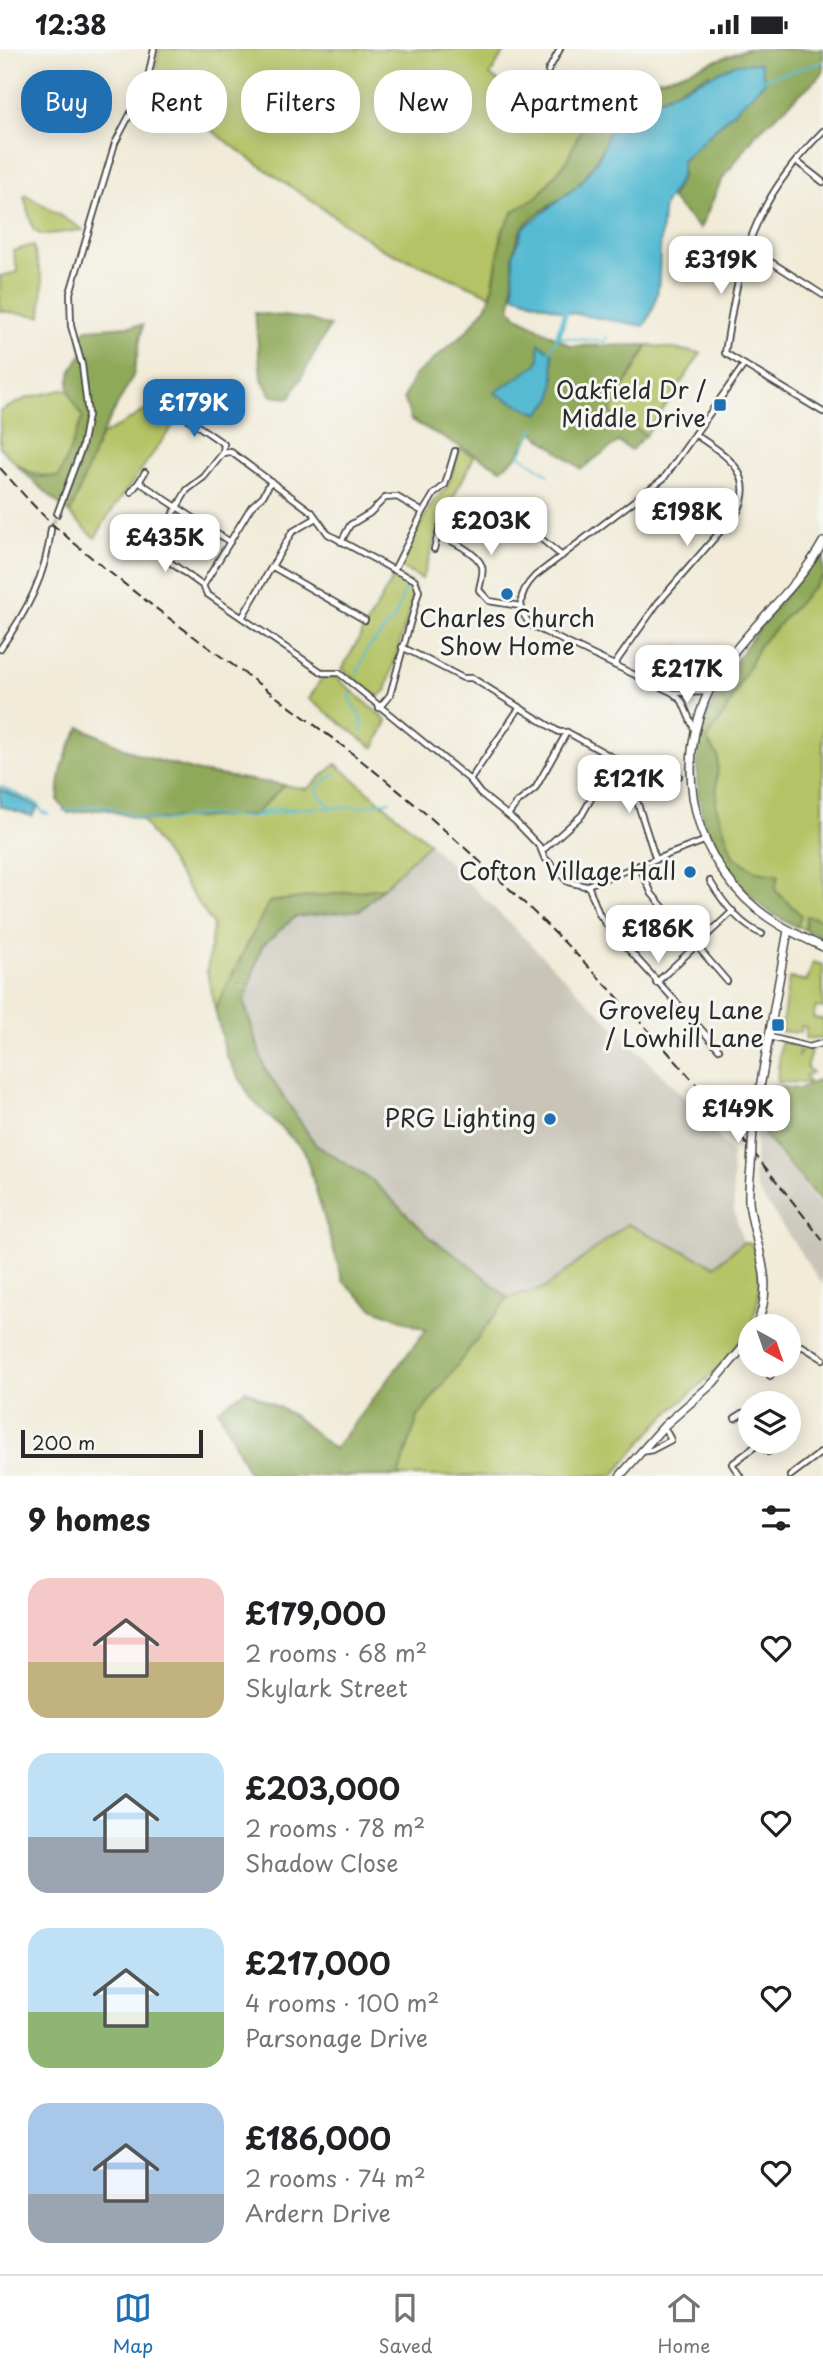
<!DOCTYPE html>
<meta charset="utf-8">
<style>
body{margin:0;font-family:"Playpen Sans",sans-serif;background:#f6f6f6;color:#202124;height:100vh;display:flex;flex-direction:column;font-size:26px;white-space:nowrap}
*{box-sizing:border-box;margin:0}
p{font-size:23px;color:#757577}
.icon{flex:none;width:38px;height:38px;fill:none;stroke:currentColor;stroke-width:2;stroke-linecap:round;stroke-linejoin:round}
.map{position:relative;height:1427px;overflow:hidden}
.details{display:flex;flex-direction:column;background:#fff;flex:1}
.details>*{flex:none}
.hud{position:absolute;left:21px;top:21px;width:782px;height:63px;display:flex;gap:14px}
.needle{width:46px;rotate:140deg}
.controls{position:absolute;left:738px;top:1265px;display:grid;gap:14px}
.controls a{display:grid;place-items:center;width:63px;height:63px;border-radius:50%;background:#fff;box-shadow:0 4px 18px #0003;font-size:35px}
.scale{position:absolute;left:21px;bottom:18px;width:182px;box-sizing:border-box;padding-left:7px;border:4px solid #2b2b2b;border-top:0;font-size:19px;line-height:24px;white-space:nowrap;color:#2b2b2b;-webkit-text-stroke:5px #f6f6f2;paint-order:stroke}
.price{position:absolute;translate:-50% -60px;padding:0 16px;border-radius:14px;background:#fff;color:#222;font-size:23px;line-height:46px;filter:drop-shadow(0 2px 4px #0008)}
.price::after{content:'';position:absolute;left:50%;top:42px;width:21px;height:16px;margin-left:-10px;background:inherit;clip-path:polygon(0 0,100% 0,50% 100%)}
.price.on{background:#1f6fb2;color:#fff}
ul{padding:0;list-style:none}
li{display:flex;align-items:center;gap:21px;height:175px;padding:0 28px}
li span{display:grid;place-items:center;flex:none;width:196px;height:140px;border-radius:21px;color:#555}
li>.icon{margin-inline-start:auto}
span .icon{width:84px;height:84px;fill:#fffc;stroke-width:1}
li b{font-size:30px}
h2{display:flex;justify-content:space-between;align-items:center;height:84px;padding:0 28px;font-size:30px}
.tag{padding:0 24px;border-radius:28px;background:#fff;box-shadow:0 4px 18px #0003;font-size:24px;line-height:63px}
.tag.on{background:#1f6fb2;color:#fff}
.status{display:flex;justify-content:space-between;align-items:center;height:49px;padding:0 35px;background:#fff;direction:ltr}
.status svg{height:19px;fill:currentColor}
.tabs{display:flex;justify-content:space-around;align-items:center;height:98px;border-top:2px solid #e0e0e0;background:#fff;font-size:19px;color:#757577}
.tabs a{display:grid;justify-items:center;gap:4px}
.tabs .on{color:#1f6fb2}
.map>svg:first-child{display:block}
</style>
<div class="status"><b>12:38</b><svg viewBox="0 0 49 12"><path d="M0 12V9h3v3zM5 12V6h3v6zM10 12V3h3v9zM15 12V0h3v12zM26 1h20v11H26zM47 4h2v5h-2z"/></svg></div>
<div class="map">
<svg width="823" height="1427" viewBox="0 0 823 1427">
<rect width="100%" height="100%" fill="#f6f6f2"/>
<filter id="ink" filterUnits="userSpaceOnUse"><feTurbulence type="fractalNoise" baseFrequency=".0143" numOctaves="2"/><feDisplacementMap in="SourceGraphic" scale="14" xChannelSelector="R" yChannelSelector="G"/><feConvolveMatrix kernelMatrix="1 2 1 2 8 2 1 2 1" color-interpolation-filters="sRGB"/></filter>
<filter id="wash" filterUnits="userSpaceOnUse"><feTurbulence type="fractalNoise" baseFrequency=".00686" numOctaves="4" result="noise"/><feDisplacementMap in="SourceGraphic" scale="28" xChannelSelector="R" yChannelSelector="G"/><feGaussianBlur stdDeviation="1.57" result="paint"/><feColorMatrix in="noise" values="0 0 0 0 0 0 0 0 0 0 0 0 0 0 0 0 0 1.4 0 .05"/><feComposite in="paint" operator="in"/></filter>
<g filter="url(#wash)">
<rect width="100%" height="100%" fill="#f1ebd8"/>
<path fill="#e7daba" d="M678,592L713,618L702,634L679,641L662,632L677,607L671,599Z"/>
<g fill="#c8c4b8">
<path d="M429,794L701,1065L732,1105L734,1161L743,1193L715,1217L627,1175L545,1239L508,1249L470,1216L432,1190L373,1132L316,1096L265,1020L244,953L262,897L295,868L361,861Z"/>
<path d="M757,1082L764,1086L823,1156L781,1108L823,1161V1236L757,1140L754,1129Z"/>
</g>
<g fill="#b4c365" stroke="#707748" stroke-width="2">
<path d="M159,0H506L490,26L535,60L554,62L583,78L566,113L537,148L514,162L497,212L491,246L382,200L246,107L152,37Z"/>
<path d="M26,146L79,178L83,181L41,186L33,180L24,148Z"/>
<path d="M33,196L43,233L41,267L0,262V227L18,223L13,202Z"/>
<path d="M648,296L701,304L646,386L610,363Z"/>
<path d="M65,340L74,347L83,368L59,428C32,428 18,419 0,398V362L27,349Z"/>
<path d="M198,342L108,467L95,489L70,465L100,388L175,344Z"/>
<path d="M460,400L474,408L440,475L422,530L398,517L434,451L447,439Z"/>
<path d="M823,499V888C770,867 730,841 708,785C703,771 703,752 701,738C697,711 696,684 709,660C738,601 783,551 823,499Z"/>
<path d="M394,527L412,534L415,541L386,642L378,648L342,620Z"/>
<path d="M336,628L387,672L374,699L309,650L321,630Z"/>
<path d="M336,715L429,794L383,839L269,853L215,960L207,922L213,876L142,771L254,766L284,736L307,740Z"/>
<path d="M813,913L823,916V959L816,958L813,969L823,970V990L805,989L806,978L801,977L800,984L781,982L789,929L807,932Z"/>
<path d="M781,993L799,997V1006L804,999L811,1001L807,1019L812,1023L805,1027L809,1034L777,1033Z"/>
<path d="M627,1175L715,1217L743,1193L752,1195C781,1274 722,1316 671,1362C650,1381 632,1405 613,1427H398L418,1368L508,1249L545,1239Z"/>
</g>
<g fill="#8fa95a" stroke="#5d6a42" stroke-width="2">
<path d="M747,0H823V24L757,84L721,132L700,180L671,150L682,126L681,112L698,95L709,25L655,52L617,60C608,86 600,112 581,133C567,150 533,162 522,180C507,205 517,233 510,260L518,268L571,297L648,296L610,363L646,386L631,401L618,393L581,420L533,383L517,407L501,420L411,371L404,349L414,327L466,283L487,257L493,239L502,182L514,162L537,148L566,113L581,80L598,57L620,40L676,26Z"/>
<path d="M255,264L308,270L330,277L290,349L271,347L261,328Z"/>
<path d="M143,276L133,327L100,388L70,465L15,415L37,428H59L83,368C65,343 63,329 83,304L80,287L87,280Z"/>
<path d="M823,499V527L759,597L729,657L707,691L718,707L716,757L733,807L757,823L778,826L775,841L801,866L797,878C763,864 734,835 717,803C654,682 753,589 823,499Z"/>
<path d="M80,678L139,706L199,723L284,736L254,766L142,771L105,760L68,764L58,752C59,723 65,703 80,678Z"/>
<path d="M383,839L361,861L295,868L262,897L244,953L265,1020L316,1096L373,1132L432,1190L470,1216L508,1249L418,1368L398,1427H250L218,1360L246,1341L293,1366L334,1400L426,1281L372,1259L343,1232L304,1101L252,1051L226,1006L215,960L269,853Z"/>
<path d="M806,867L823,870V888L805,881Z"/>
<path d="M823,1029V1156L764,1086L772,1037L799,1040Z"/>
</g>
<g fill="#54bad2" stroke="#40727e" stroke-width="2">
<path d="M760,14L765,33L682,112C683,132 674,139 665,155C662,161 663,171 662,177C657,212 665,247 644,277L565,263L514,246L513,207L523,179L581,134L601,105L617,60L655,52L736,15Z"/>
<path d="M539,294L552,304C554,319 555,334 553,348L539,365L494,344L535,317L539,311Z"/>
<path d="M0,740L38,758L32,767L0,757Z"/>
</g>
<g fill="none" stroke-linecap="round" stroke-linejoin="round">
<g stroke="#54bad2" stroke-width="2">
<path d="M764,30L823,13"/>
<path d="M549,303L558,288L605,293L607,288"/>
<path d="M535,378L520,406L549,426"/>
<path d="M357,625L366,602L395,569L405,539"/>
<path d="M351,644L350,651L361,669L362,683"/>
<path d="M0,737L38,755L42,763L48,765"/>
<path d="M331,758L316,742L321,733L337,724"/>
<path d="M63,762L101,756L140,769L167,772L201,766L250,768L272,760L359,758L390,752"/>
<path d="M257,767L296,761"/>
</g>
<path stroke="#54bad2" stroke-width="6" d="M558,288L565,263"/>
</g>
</g>
<g filter="url(#ink)">
<g fill="none" stroke-linecap="round" stroke-linejoin="round">
<path stroke="#c9c5b5" stroke-width="4.5" stroke-dasharray="4.5 2" stroke-linecap="butt" d="M51,480L57,465"/>
<g stroke="#494845" stroke-width="8">
<g id="street">
<path d="M548,22L560,0"/>
<path d="M823,82C752,153 740,208 725,304L823,363"/>
<path d="M796,112L823,133"/>
<path d="M746,197L823,246"/>
<path d="M185,368L224,395L223,404"/>
<path d="M145,423L139,433L230,493"/>
<path d="M131,443L139,433"/>
<path d="M57,465L82,398L88,366L82,316L71,277L70,244L115,94L147,33L154,0"/>
<path d="M516,469L562,507"/>
<path d="M438,487C450,490 477,504 482,517C484,524 480,534 479,541L489,552L520,557"/>
<path d="M341,493L350,476L370,464L385,449L397,448L423,463L434,445L445,436L455,402"/>
<path d="M434,500L440,478"/>
<path d="M273,518L365,571"/>
<path d="M394,521L328,485L312,463L231,403L223,404L204,428L187,441L156,494V503L203,537L207,545L323,624H339L470,731L480,744L515,772L540,798L544,808L568,833L585,837L704,792"/>
<path d="M203,537L251,458L263,447L271,432"/>
<path d="M243,567L292,483L316,469"/>
<path d="M402,598L463,629H472L559,683H567L619,712L626,718L656,811"/>
<path d="M0,600C27,562 46,527 51,480"/>
<path d="M614,616L657,555L738,462C757,424 724,405 696,386"/>
<path d="M674,644L708,643"/>
<path d="M379,659L390,646L419,542L415,531L394,521L423,463"/>
<path d="M694,680L682,652L673,644L532,577C515,560 519,543 535,527L664,429L744,316"/>
<path d="M470,731L520,658"/>
<path d="M631,734L646,729L679,727"/>
<path d="M508,766L516,755L535,740L567,683"/>
<path d="M543,801L582,766L614,709"/>
<path d="M639,816L652,845L727,932"/>
<path d="M710,832C722,852 740,876 762,885"/>
<path d="M588,836L599,865L609,879L719,1000"/>
<path d="M656,934L733,862"/>
<path d="M770,988L809,998L823,994"/>
<path d="M789,1305L802,1297L823,1310"/>
<path d="M770,1327L779,1316"/>
<path d="M735,1369L743,1364L751,1376"/>
<path d="M762,1393L768,1403L773,1399"/>
<path d="M641,1403L652,1401L671,1391L664,1378"/>
<path d="M740,1427L732,1415L761,1393"/>
<path d="M790,1427L823,1402"/>
</g>
</g>
<g stroke="#494845" stroke-width="10">
<g id="secondary">
<path d="M823,493C797,541 750,576 720,622C670,701 686,802 758,861C778,877 800,887 823,898"/>
<path d="M753,1078L788,881"/>
<path d="M751,1117C750,1131 747,1147 750,1160C757,1204 776,1232 756,1278"/>
<path d="M620,1427L664,1377L713,1334L751,1289"/>
</g>
</g>
<use href="#street" stroke="#fff" stroke-width="4.5"/>
<use href="#secondary" stroke="#fff" stroke-width="7"/>
<path stroke="#2b2b2b" stroke-width="2" stroke-dasharray="10 5" stroke-linecap="butt" d="M0,419C19,440 37,462 59,481C154,564 259,632 358,709C535,849 687,1013 823,1192"/>
<g stroke="#494845" stroke-width="10" stroke-linecap="butt">
<path id="secondary-bridge" d="M751,1117L753,1078"/>
</g>
<use href="#secondary-bridge" stroke="#fff" stroke-width="7"/>
</g>
</g>
<g fill="#1f6fb2" stroke="#f6f6f2" stroke-width="2.5">
<rect x="713" y="349" width="14" height="14" rx="3.5"/>
<circle cx="507" cy="545" r="7"/>
<circle cx="690" cy="823" r="7"/>
<rect x="771" y="969" width="14" height="14" rx="3.5"/>
<circle cx="550" cy="1070" r="7"/>
</g>
<g text-anchor="middle" stroke-width="6" stroke-linejoin="round" paint-order="stroke">
<g font-size="24" fill="#2b2b2b" stroke="#f6f6f2" text-anchor="end">
<text x="706" y="350">Oakfield Dr /<tspan x="706" dy="28">Middle Drive</tspan></text>
<text x="507" y="578" text-anchor="middle">Charles Church<tspan x="507" dy="28">Show Home</tspan></text>
<text x="676" y="831">Cofton Village Hall</text>
<text x="764" y="970">Groveley Lane<tspan x="764" dy="28">/ Lowhill Lane</tspan></text>
<text x="536" y="1078">PRG Lighting</text>
</g>
</g>
</svg>
<div class="controls">
<a><svg class="needle" viewBox="-14 -14 28 28"><path d="M0-13l5 13h-10z" fill="#e53935"/><path d="M0 13l5-13h-10z" fill="#757577"/></svg></a>
<a><svg class="icon" aria-label="layers" viewBox="0 0 24 24"><path d="M12 4l9 5-9 5-9-5zM3 14l9 5 9-5"/></svg></a>
</div>
<div class="scale">200 m</div>
<b class="price" style="left:721px;top:247px">£319K</b>
<b class="price on" style="left:194px;top:390px">£179K</b>
<b class="price" style="left:687px;top:499px">£198K</b>
<b class="price" style="left:491px;top:508px">£203K</b>
<b class="price" style="left:165px;top:525px">£435K</b>
<b class="price" style="left:687px;top:656px">£217K</b>
<b class="price" style="left:629px;top:766px">£121K</b>
<b class="price" style="left:658px;top:916px">£186K</b>
<b class="price" style="left:738px;top:1096px">£149K</b>
<div class="hud">
<a class="tag on">Buy</a>
<a class="tag">Rent</a>
<a class="tag">Filters</a>
<a class="tag">New</a>
<a class="tag">Apartment</a>
</div>
</div>
<section class="details">
<h2>9 homes<svg class="icon" aria-label="filters" viewBox="0 0 24 24"><path d="M4 7h16M4 17h16"/><circle cx="9" cy="7" r="2"/><circle cx="15" cy="17" r="2"/></svg></h2>
<ul>
<li><span style="background:linear-gradient(#f6c9c9 60%,#c2b280 0)"><svg class="icon" aria-label="home" viewBox="0 0 24 24"><path d="M3 11l9-7 9 7M6 9v11h12V9"/></svg></span><div><b>£179,000</b><p>2 rooms · 68 m²</p><p>Skylark Street</p></div><svg class="icon" aria-label="heart" viewBox="0 0 24 24"><path d="M12 20l-8-8c-3-5 5-10 8-4 3-6 11-1 8 4z"/></svg></li>
<li><span style="background:linear-gradient(#bfe0f5 60%,#9aa5b1 0)"><svg class="icon" aria-label="home" viewBox="0 0 24 24"><path d="M3 11l9-7 9 7M6 9v11h12V9"/></svg></span><div><b>£203,000</b><p>2 rooms · 78 m²</p><p>Shadow Close</p></div><svg class="icon" aria-label="heart" viewBox="0 0 24 24"><path d="M12 20l-8-8c-3-5 5-10 8-4 3-6 11-1 8 4z"/></svg></li>
<li><span style="background:linear-gradient(#bfe0f5 60%,#8fb573 0)"><svg class="icon" aria-label="home" viewBox="0 0 24 24"><path d="M3 11l9-7 9 7M6 9v11h12V9"/></svg></span><div><b>£217,000</b><p>4 rooms · 100 m²</p><p>Parsonage Drive</p></div><svg class="icon" aria-label="heart" viewBox="0 0 24 24"><path d="M12 20l-8-8c-3-5 5-10 8-4 3-6 11-1 8 4z"/></svg></li>
<li><span style="background:linear-gradient(#a9c7e8 65%,#9aa5b1 0)"><svg class="icon" aria-label="home" viewBox="0 0 24 24"><path d="M3 11l9-7 9 7M6 9v11h12V9"/></svg></span><div><b>£186,000</b><p>2 rooms · 74 m²</p><p>Ardern Drive</p></div><svg class="icon" aria-label="heart" viewBox="0 0 24 24"><path d="M12 20l-8-8c-3-5 5-10 8-4 3-6 11-1 8 4z"/></svg></li>
</ul>
</section>
<nav class="tabs">
<a class="on"><svg class="icon" aria-label="map" viewBox="0 0 24 24"><path d="M3 6l6-2 6 2 6-2v14l-6 2-6-2-6 2zM9 4v14M15 6v14"/></svg>Map</a>
<a><svg class="icon" aria-label="saved" viewBox="0 0 24 24"><path d="M7 4h10v16l-5-4-5 4z"/></svg>Saved</a>
<a><svg class="icon" aria-label="home" viewBox="0 0 24 24"><path d="M3 11l9-7 9 7M6 9v11h12V9"/></svg>Home</a>
</nav>
